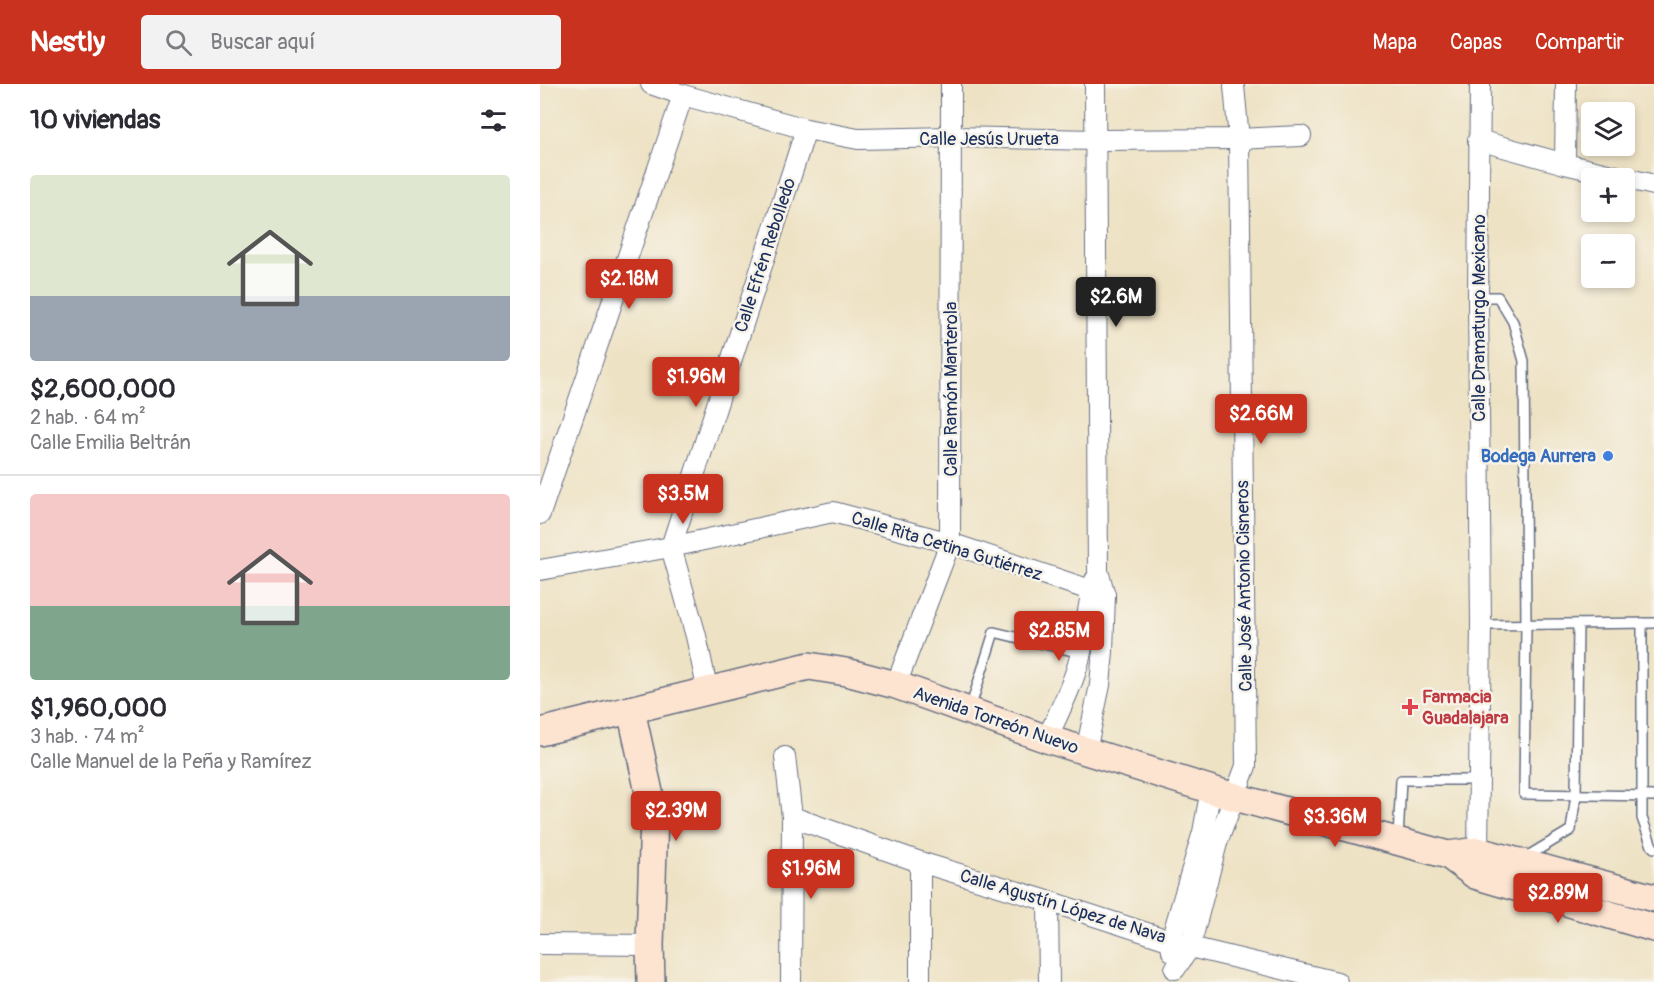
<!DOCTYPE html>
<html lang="es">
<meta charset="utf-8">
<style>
body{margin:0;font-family:Pangolin,sans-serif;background:#f2f2f3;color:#2b2b33;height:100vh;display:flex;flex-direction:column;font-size:22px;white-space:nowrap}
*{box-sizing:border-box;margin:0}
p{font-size:20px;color:#7c7c81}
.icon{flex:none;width:33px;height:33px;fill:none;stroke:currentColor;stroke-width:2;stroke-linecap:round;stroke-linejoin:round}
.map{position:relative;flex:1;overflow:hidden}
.side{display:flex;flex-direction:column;background:#fff;width:540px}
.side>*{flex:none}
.controls{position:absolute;left:1041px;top:18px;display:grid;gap:12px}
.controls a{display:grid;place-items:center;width:54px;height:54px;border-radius:6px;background:#fff;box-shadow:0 3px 9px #0003;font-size:30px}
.price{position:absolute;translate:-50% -51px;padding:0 14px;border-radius:6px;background:#c8321e;color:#fff;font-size:20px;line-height:39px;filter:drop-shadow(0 2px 3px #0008)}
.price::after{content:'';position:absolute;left:50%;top:36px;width:18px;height:14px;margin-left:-9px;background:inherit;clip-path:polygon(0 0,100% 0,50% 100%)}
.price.selected{background:#222;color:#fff}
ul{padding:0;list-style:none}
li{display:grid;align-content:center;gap:12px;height:318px;padding:0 30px}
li+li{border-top:2px solid #e1e1e2}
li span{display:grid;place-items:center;height:186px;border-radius:6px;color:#555}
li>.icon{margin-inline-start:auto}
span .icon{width:108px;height:108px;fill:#fffc;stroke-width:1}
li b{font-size:26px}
h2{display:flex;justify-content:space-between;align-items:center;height:72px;padding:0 30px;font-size:26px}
header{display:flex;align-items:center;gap:36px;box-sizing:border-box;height:84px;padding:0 30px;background:#c8321e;color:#fff}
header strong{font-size:28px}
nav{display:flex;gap:33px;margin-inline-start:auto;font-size:21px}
.search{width:420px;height:54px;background:#f2f2f3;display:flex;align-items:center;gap:15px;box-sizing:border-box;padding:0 21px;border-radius:6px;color:#7c7c81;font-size:22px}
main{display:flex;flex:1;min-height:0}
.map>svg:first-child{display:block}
</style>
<header>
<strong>Nestly</strong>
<div class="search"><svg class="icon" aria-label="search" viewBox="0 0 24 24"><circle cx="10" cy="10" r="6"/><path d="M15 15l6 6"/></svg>Buscar aquí</div>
<nav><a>Mapa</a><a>Capas</a><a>Compartir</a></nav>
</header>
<main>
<section class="side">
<h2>10 viviendas<svg class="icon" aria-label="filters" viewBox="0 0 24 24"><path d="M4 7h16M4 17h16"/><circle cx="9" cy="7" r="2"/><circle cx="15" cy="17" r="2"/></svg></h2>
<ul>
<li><span style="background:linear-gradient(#dfe7d0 65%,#9aa5b1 0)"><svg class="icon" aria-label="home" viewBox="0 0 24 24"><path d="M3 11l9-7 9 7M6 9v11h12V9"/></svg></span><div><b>$2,600,000</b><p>2 hab. · 64 m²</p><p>Calle Emilia Beltrán</p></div></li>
<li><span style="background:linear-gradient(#f6c9c9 60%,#7fa58c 0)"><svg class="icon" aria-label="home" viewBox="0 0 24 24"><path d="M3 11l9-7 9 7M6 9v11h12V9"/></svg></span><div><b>$1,960,000</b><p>3 hab. · 74 m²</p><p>Calle Manuel de la Peña y Ramírez</p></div></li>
</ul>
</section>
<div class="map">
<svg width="1114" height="898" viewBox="0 0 1114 898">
<rect width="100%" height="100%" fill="#f7f3e8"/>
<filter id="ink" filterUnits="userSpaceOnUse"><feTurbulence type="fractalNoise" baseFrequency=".0167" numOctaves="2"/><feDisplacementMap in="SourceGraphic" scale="12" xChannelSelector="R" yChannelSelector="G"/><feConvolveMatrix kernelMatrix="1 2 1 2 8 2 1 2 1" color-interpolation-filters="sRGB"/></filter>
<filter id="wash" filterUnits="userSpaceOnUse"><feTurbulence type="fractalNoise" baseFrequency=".008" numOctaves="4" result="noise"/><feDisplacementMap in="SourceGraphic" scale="24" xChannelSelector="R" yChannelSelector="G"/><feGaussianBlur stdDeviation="1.35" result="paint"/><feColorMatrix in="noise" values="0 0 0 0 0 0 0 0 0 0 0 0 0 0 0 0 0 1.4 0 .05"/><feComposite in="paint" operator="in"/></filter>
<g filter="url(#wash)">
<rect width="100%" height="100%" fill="#eee2c4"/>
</g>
<g filter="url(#ink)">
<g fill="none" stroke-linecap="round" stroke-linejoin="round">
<g stroke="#656e82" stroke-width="12">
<g id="lane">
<path d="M938,213H958L973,238L984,277L986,540L984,710L1114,712"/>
<path d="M1102,539V734L1112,762L1114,764"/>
<path d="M941,541L1114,539"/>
<path d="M430,625L454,548L541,569"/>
<path d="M858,755L861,696H939"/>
<path d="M986,773L1031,746L1036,711L1038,540"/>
</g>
</g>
<g stroke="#656e82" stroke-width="22">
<g id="street">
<path d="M111,0L143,11L266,45L318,55L412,53L556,56L699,55L761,52"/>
<path d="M938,56L1025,80L1114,101"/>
<path d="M1025,80L1026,0"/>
<path d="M0,430L143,11"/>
<path d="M0,486L131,463L293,428L410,459L565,511"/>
<path d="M356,601L410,459L411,0"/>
<path d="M168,608L156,552L131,463L266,45"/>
<path d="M507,655C519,627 535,598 541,568C547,544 547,519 555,496"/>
<path d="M546,667L560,601L563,567L565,511L558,487L555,0"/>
<path d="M245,673L252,733L251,898"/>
<path d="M252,733L380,778L508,817L650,863L797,898"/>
<path d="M380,778V898"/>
<path d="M936,780L938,767L941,541L938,213L940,0"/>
<path d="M508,817L509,898"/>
<path d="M0,860L110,861"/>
<path d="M632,867L631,856L663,748L671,705"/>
<path d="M635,885L650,863L677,759L706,682L699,55L694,2"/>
</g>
</g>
<g stroke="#656e82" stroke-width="30">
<g id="secondary">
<path d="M91,626L114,731L110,861L111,898"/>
<path d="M0,648L269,582L306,588L356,601L507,655L695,713L908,771L935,791L1114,844"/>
<path d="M908,771L938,767L1114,814"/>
</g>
</g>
<use href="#lane" stroke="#fff" stroke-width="9"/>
<use href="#street" stroke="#fff" stroke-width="20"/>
<use href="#secondary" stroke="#fde4d1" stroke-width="27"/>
</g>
</g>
<circle fill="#3f7fe0" stroke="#f7f3e8" stroke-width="2" cx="1068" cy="372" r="6"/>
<path fill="#e0444e" stroke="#f7f3e8" stroke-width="2" d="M867 614h6v6h6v6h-6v6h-6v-6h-6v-6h6z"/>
<g text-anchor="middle" stroke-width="5" stroke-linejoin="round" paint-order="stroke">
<g font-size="18" fill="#1b2f5e" stroke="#f7f3e8">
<text x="449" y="61">Calle Jesús Urueta</text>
<text transform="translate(225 171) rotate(-72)" y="6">Calle Efrén Rebolledo</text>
<text transform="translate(939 234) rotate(-90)" y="6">Calle Dramaturgo Mexicano</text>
<text transform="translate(411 305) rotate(-90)" y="6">Calle Ramón Manterola</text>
<text transform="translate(407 462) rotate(17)" y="6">Calle Rita Cetina Gutiérrez</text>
<text transform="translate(704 502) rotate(-91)" y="6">Calle José Antonio Cisneros</text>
<text transform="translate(456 636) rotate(19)" y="6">Avenida Torreón Nuevo</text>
<text transform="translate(523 822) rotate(17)" y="6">Calle Agustín López de Nava</text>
</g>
<g font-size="18" font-weight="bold" fill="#366cbe" stroke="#f7f3e8" text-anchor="end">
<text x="1056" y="378">Bodega Aurrera</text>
</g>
<g font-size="18" font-weight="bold" fill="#be3a42" stroke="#f7f3e8" text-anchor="start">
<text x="882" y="619">Farmacia<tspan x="882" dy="21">Guadalajara</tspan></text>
</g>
</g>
</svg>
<div class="controls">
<a><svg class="icon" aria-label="layers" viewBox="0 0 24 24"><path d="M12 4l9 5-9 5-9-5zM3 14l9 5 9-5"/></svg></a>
<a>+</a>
<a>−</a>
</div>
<b class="price" style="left:89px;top:226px">$2.18M</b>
<b class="price selected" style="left:576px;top:244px">$2.6M</b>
<b class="price" style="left:156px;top:324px">$1.96M</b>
<b class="price" style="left:721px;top:361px">$2.66M</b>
<b class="price" style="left:143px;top:441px">$3.5M</b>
<b class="price" style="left:519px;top:578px">$2.85M</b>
<b class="price" style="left:136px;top:758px">$2.39M</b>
<b class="price" style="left:795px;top:764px">$3.36M</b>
<b class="price" style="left:271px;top:816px">$1.96M</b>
<b class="price" style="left:1018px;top:840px">$2.89M</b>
</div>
</main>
